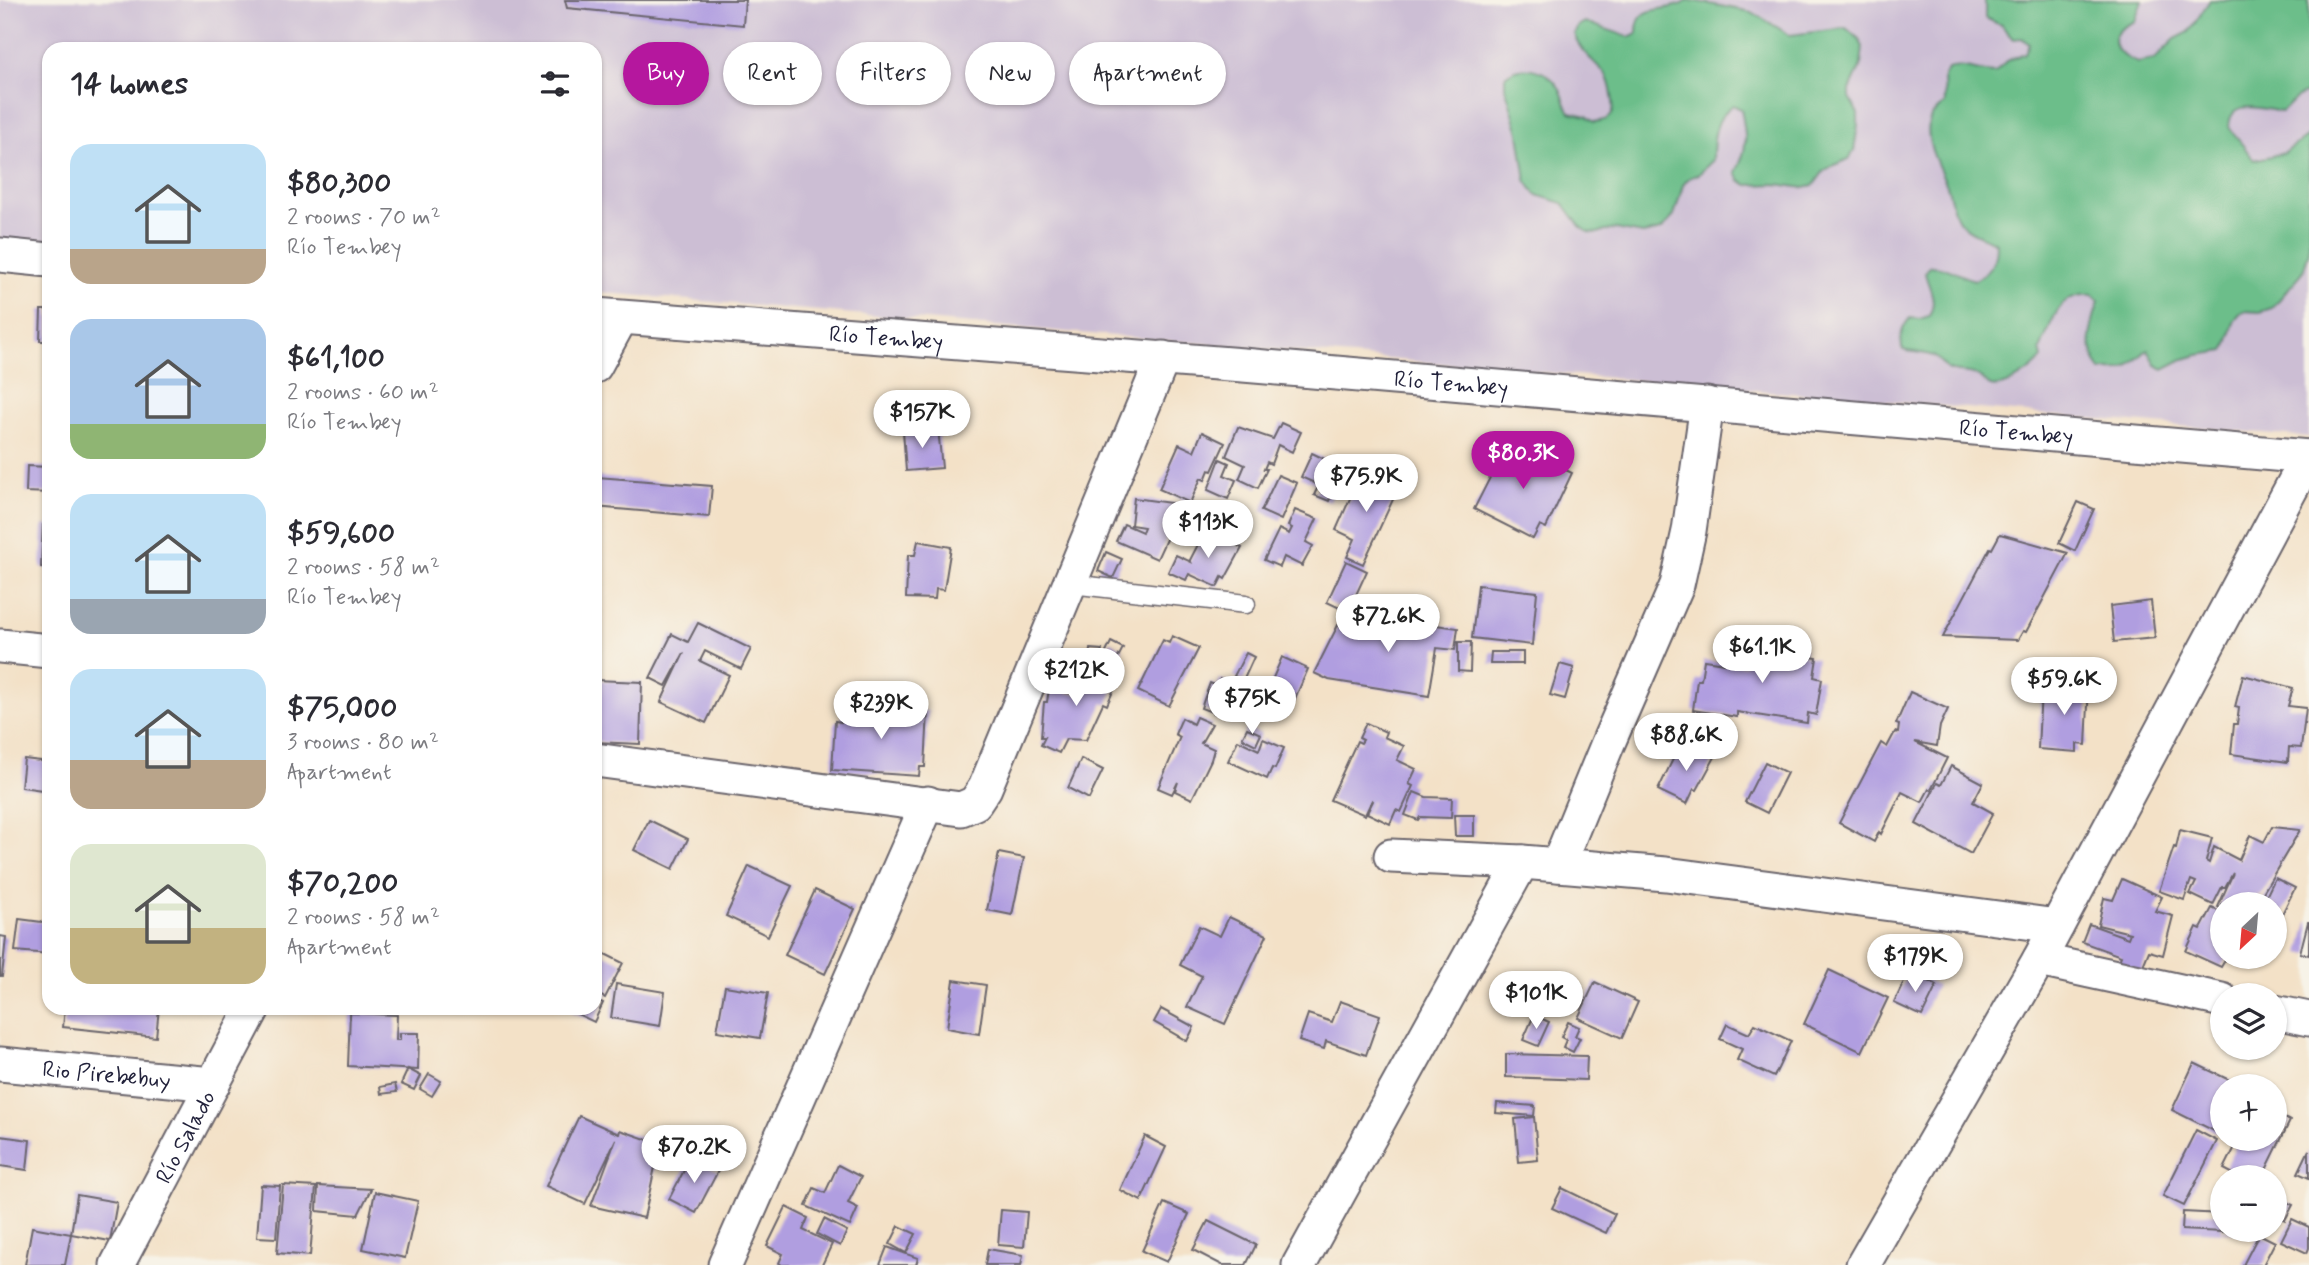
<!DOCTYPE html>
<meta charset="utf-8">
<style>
body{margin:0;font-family:Mynerve,sans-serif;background:#f7f7f7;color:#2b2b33;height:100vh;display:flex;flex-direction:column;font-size:26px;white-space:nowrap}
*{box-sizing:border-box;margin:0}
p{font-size:23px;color:#7c7c81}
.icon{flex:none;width:38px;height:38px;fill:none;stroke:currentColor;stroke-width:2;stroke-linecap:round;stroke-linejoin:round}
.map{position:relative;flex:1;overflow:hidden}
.drawer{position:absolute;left:42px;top:42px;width:560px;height:973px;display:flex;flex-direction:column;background:#fff;border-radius:21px;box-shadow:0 2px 5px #0004}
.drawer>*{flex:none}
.guide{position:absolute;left:623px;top:42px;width:665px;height:63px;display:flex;gap:14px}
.needle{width:46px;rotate:206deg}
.tools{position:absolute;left:2210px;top:892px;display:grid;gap:14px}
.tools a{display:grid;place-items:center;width:77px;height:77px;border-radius:50%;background:#fff;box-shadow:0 2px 5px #0004;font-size:35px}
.price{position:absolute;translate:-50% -60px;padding:0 16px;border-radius:24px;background:#fff;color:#222;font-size:23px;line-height:46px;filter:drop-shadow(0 2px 4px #0008)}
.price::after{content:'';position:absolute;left:50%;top:42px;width:21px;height:16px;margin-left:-10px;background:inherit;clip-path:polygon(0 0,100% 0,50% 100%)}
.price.on{background:#b5179e;color:#fff}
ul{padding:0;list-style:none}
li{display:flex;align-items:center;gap:21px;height:175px;padding:0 28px}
li span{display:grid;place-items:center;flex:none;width:196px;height:140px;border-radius:21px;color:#555}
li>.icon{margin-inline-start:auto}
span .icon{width:84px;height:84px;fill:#fffc;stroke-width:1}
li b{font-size:30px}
h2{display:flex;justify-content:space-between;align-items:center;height:84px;padding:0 28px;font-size:30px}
.tag{padding:0 24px;border-radius:32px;background:#fff;box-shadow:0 2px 5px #0004;font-size:24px;line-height:63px}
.tag.on{background:#b5179e;color:#fff}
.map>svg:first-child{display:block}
</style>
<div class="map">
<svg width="2309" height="1265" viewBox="0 0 2309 1265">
<rect width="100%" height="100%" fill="#f7f3e8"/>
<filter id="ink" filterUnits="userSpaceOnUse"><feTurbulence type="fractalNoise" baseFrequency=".0143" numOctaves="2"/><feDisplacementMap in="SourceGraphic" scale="14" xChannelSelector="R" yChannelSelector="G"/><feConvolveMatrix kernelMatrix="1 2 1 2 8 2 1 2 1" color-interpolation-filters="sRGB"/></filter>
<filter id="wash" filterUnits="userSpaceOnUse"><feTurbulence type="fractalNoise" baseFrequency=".00686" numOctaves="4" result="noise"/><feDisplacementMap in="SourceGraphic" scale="28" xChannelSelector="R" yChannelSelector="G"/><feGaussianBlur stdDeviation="1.57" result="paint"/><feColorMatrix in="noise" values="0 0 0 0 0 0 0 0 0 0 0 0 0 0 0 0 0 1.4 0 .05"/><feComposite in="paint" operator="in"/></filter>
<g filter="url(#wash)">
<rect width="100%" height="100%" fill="#f3e1c7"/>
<path fill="#ccbed4" d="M0,0H2309V437L595,292V49H49V246L0,242Z"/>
<g fill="#6cbe8a" stroke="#477062" stroke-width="2">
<path d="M1689,0L1752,12L1790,35L1846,28L1859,39L1863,47L1861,65L1850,90V98L1858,114V124L1854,151L1849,159L1832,166L1824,171L1813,186L1804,188L1777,184L1748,185L1740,181L1736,172C1749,147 1746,136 1741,109L1733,105C1714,118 1713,139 1713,160L1699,174L1689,178L1683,185L1674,216L1661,230L1643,234L1616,229L1597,233L1588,232L1580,226L1563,203L1536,195L1526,180L1519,133L1505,86V76C1521,62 1547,69 1558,86C1564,94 1564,104 1570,112L1587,116L1594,122C1613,120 1616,114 1612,96C1611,88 1610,81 1605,74C1594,60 1580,53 1574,34L1578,26L1585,22L1629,37L1637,33C1636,0 1670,15 1689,0Z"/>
<path d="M1985,0H2142L2135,21C2131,23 2124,26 2120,30C2104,44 2124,58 2138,63L2155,59L2175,39L2189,32L2210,0H2309V92L2296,98L2282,112C2265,110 2230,96 2229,127L2254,160L2284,153L2309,135V251L2303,272L2272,308L2260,312L2243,311C2229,321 2233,337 2225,351L2198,355L2181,360L2164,369L2156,365L2148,349C2139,356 2131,369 2119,370C2113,371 2108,369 2101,371C2084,342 2090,330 2099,301L2093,295C2056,292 2054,320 2040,349L2042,358C2034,369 2005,390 1991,386C1984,384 1981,376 1973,374C1964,371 1954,374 1946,368C1942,365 1940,360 1935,357C1925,352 1913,353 1903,350C1899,338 1902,327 1910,318L1920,319L1929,316C1938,299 1929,290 1925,273L1930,266C1947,265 1959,277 1975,280C1992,271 1996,261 1996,243C1985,236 1973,235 1963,225C1952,214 1952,200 1947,186C1939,165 1923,142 1930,119C1932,112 1939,109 1945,104L1944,77L1948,69C1963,64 1979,73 1995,73L2008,60L2025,53L2029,44L2022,38L2013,39L2001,25L1985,18Z"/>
</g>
<g id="blocks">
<g fill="#b09ee0">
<path d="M565,0H745L743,25L567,8Z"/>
<path d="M41,310H49V341H40Z"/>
<path d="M1281,423L1301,432L1292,452L1278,445L1271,464L1267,462L1264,469H1267L1258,488L1239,479L1245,465L1226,456L1238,427L1273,439Z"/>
<path d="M938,428L942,468L906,471L903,431Z"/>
<path d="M1202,432L1225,443L1212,471L1209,470L1205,480L1201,478L1190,503L1159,489L1179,444L1194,451Z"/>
<path d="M1510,443L1572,473L1546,528L1540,525L1533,539L1474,509L1504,450L1506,451Z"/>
<path d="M1312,453L1343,468L1329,501L1314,495L1319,485L1301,477Z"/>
<path d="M1220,459L1229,463L1224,475L1236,480L1228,499L1208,490Z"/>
<path d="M27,466L49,467V493L26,492Z"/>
<path d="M1377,474L1397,483L1394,491L1396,493L1363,564L1347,557L1355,539L1336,530L1360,476L1373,482Z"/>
<path d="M1278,475L1297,483L1281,520L1261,511Z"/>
<path d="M597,477L712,486L709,517L595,507Z"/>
<path d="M1134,498L1193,506L1189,533L1160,529L1169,533L1157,559L1116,541L1124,524L1142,532L1144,527L1131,525Z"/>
<path d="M2078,502L2094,509L2075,551L2059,543Z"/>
<path d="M1295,510L1317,519L1306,542L1313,546L1302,566L1284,557L1280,567L1264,560L1279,529L1289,534L1292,528L1288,526Z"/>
<path d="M43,525H49V568L41,567Z"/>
<path d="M1206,529L1242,548L1225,579L1222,577L1217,587L1189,574L1186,580L1168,572L1176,555L1191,562L1190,560Z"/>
<path d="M2000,534L2068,553L2026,632L2023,631L2018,640L1943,637L1990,548L1992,549Z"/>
<path d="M918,541L951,547L944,590L936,589L935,599L906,598L908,555H915Z"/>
<path d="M1106,552L1122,559L1113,578L1098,571Z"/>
<path d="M1346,561L1367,571L1348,612L1327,602Z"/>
<path d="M1478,585L1537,592L1532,645L1472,638Z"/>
<path d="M2151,601L2155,638L2114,642L2110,606Z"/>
<path d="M1406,609L1423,612L1421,623L1458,628L1455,650L1437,648L1429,696L1329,680L1314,673L1338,625L1380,633L1382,617L1404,620Z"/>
<path d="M698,623L751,649L741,669L705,651L700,661L729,675L706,723L661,702L684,653L666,686L650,678L672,634L688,642Z"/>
<path d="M1172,636L1199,648L1169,706L1138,691L1163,640L1169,643Z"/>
<path d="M1754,641L1805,649L1804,656L1817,658L1814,677L1822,679L1816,715L1808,713L1807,723L1737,712V717L1693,710L1697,680H1701L1704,660L1745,666L1748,647L1753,648Z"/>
<path d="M1111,642L1123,648L1111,671L1100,665Z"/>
<path d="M1458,642H1471L1470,672L1458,671Z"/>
<path d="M1090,649L1102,650L1099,669L1119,678L1107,705L1103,703L1086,740L1066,739L1059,753L1041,745L1045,737H1041L1044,702H1047L1049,689L1081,695L1088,679L1091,681L1097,668L1088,667Z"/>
<path d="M1491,652H1523V664H1490Z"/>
<path d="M1246,653L1254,657L1243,681L1234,676Z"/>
<path d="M1282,657L1308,669L1289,712L1269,702L1273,693L1269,691L1266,698L1260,696L1266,683L1270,685Z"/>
<path d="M1560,664L1574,668L1565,699L1550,695Z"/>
<path d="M2243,675L2293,688L2288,706L2306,708L2301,748L2289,747L2288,762L2231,754L2234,724H2237L2239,708L2235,707Z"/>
<path d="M1220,679L1233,684L1219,715L1201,708L1210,683L1217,686Z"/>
<path d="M595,680L642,682L640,744L595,742Z"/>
<path d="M2050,683L2089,685L2086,745L2077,744V752L2038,749L2041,690H2049Z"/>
<path d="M1910,692L1948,709L1940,726L1937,746L1915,742L1947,758L1931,790L1929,789L1922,802L1902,792L1881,834L1879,832L1874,842L1839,823L1881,743L1887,747L1895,732L1898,733L1899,725L1896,724Z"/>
<path d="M842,706L928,711L925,767H920L919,776L832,770L835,721L841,722Z"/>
<path d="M1196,717L1212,724L1201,743L1214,749L1211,760L1192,799L1175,791L1178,782L1172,794L1158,788L1180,737L1175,734L1182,718L1193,724Z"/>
<path d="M1366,723L1386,732L1384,737L1404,746L1397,760L1416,769L1409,784L1413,786L1401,812L1396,810L1390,824L1367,813L1373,801L1372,800L1365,815L1330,800L1357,741L1361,743L1363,740L1359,738Z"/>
<path d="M1247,728L1261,734L1256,745L1242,738Z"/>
<path d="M1263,739L1284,748L1275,769L1272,768L1267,779L1228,761L1238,740L1259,750Z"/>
<path d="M1685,741L1715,757L1697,790L1694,789L1687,804L1658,790L1676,753L1678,754Z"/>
<path d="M24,759L49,762V791L21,787Z"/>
<path d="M1081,759L1103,770L1089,799L1068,788Z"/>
<path d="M1765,762L1787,773L1767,813L1745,802Z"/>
<path d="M1951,766L1983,783L1973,802L1993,813L1971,854L1916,824L1937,783L1941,785Z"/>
<path d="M1414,792L1426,797L1452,798L1451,818L1420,817L1418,820L1405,815Z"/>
<path d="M1454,815H1474V836H1455Z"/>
<path d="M649,820L688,839L673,869L634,850Z"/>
<path d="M2272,827L2300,830L2261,896L2257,895L2253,905H2222V909L2218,907L2233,873L2225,887H2222L2213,905L2190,894L2196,882L2191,880L2184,900L2159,891L2174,847L2176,848L2180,830L2212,838L2206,861L2209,863L2214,847L2239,860L2250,835L2264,842Z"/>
<path d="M999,853L1024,858L1012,915L987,910Z"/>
<path d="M749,866L792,886L768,936L726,916Z"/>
<path d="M2275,878L2295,888L2281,916L2275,913V905H2262Z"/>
<path d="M2122,879L2162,897L2155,911L2173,916L2163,955L2149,951L2138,978L2116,969L2121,956L2082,942L2089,924L2128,938L2130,933L2098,925L2104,898L2113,900Z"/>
<path d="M815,890L855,909L825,974L785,955Z"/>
<path d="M2212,908L2222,913V957H2227L2221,967L2186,951L2197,927L2201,929Z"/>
<path d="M1229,917L1267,935L1225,1024L1187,1007L1202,976L1180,965L1199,926L1220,936Z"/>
<path d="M19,919L49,923V954L15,951Z"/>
<path d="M2308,922H2309V955L2300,953Z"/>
<path d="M0,936L6,937L2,976H0Z"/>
<path d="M595,949L623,963L605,998L595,993Z"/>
<path d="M47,970H49V1002H44Z"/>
<path d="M1829,970L1888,998L1862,1052L1804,1024Z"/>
<path d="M1909,971L1937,985L1922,1016L1894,1003Z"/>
<path d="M954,980L986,985L979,1034L947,1028Z"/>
<path d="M1595,982L1638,1002L1622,1038L1578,1018Z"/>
<path d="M616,984L665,992L660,1026L611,1018Z"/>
<path d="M725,986L768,993L760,1038L717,1031Z"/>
<path d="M595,999L603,1003L594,1022L571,1011L572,1008H595Z"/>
<path d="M1340,1001L1380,1015L1366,1055L1326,1041L1324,1049L1299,1041L1308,1014L1332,1022Z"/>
<path d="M65,1008L126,1010V1008H159L156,1037L63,1027Z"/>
<path d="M1161,1009L1194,1027L1187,1041L1154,1022Z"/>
<path d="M350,1013L397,1015L396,1040H400V1033H419L418,1070L348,1066Z"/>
<path d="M1534,1015L1549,1022L1538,1046L1523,1040Z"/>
<path d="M1568,1022L1579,1027L1575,1036L1580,1038L1573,1052L1563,1047L1566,1040L1561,1037Z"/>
<path d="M1727,1024L1749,1034L1755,1024L1791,1041L1774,1077L1737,1060L1742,1049L1720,1039Z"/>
<path d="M1506,1054L1587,1056L1586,1080L1506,1077Z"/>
<path d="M2194,1063L2244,1087H2222V1135L2172,1110Z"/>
<path d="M408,1069L421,1076L414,1090L401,1084Z"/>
<path d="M429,1074L441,1081L432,1096L420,1089Z"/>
<path d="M395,1084L397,1092L381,1094L380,1087Z"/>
<path d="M1497,1103L1535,1106L1534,1116L1496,1113Z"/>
<path d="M2275,1113L2290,1121L2262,1178H2241L2224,1169L2239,1139H2275Z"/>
<path d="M579,1116L619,1134L620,1130L660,1144L644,1218L591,1206L616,1139L585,1204L546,1186Z"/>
<path d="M1534,1117L1538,1160L1519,1162L1515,1119Z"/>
<path d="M2196,1130L2217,1141L2184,1206L2163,1196Z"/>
<path d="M0,1136L30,1140L27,1170L0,1166Z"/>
<path d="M1145,1136L1166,1147L1141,1201L1120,1190Z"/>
<path d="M2309,1150V1178L2298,1173Z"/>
<path d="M691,1157L718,1171L696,1213L669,1199Z"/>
<path d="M838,1165L861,1177L848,1203L858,1208L850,1226L806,1206L814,1188L825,1193Z"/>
<path d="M261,1185L280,1186L276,1238L257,1237Z"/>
<path d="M283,1185L316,1187L310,1256L277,1253Z"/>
<path d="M318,1186L371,1189L358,1215L317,1211Z"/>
<path d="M1562,1188L1615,1214L1606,1233L1552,1208Z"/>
<path d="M375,1192L418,1201L405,1258L363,1249Z"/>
<path d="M77,1195L117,1202L110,1241L71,1234Z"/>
<path d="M2277,1198L2293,1205L2285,1220L2275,1215V1202Z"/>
<path d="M1164,1203L1189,1214L1167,1262L1142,1251Z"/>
<path d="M786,1207L808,1218L803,1230L832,1244L822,1265H782L779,1263L783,1254L767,1246Z"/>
<path d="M1001,1210L1027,1212L1024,1247L998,1245Z"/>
<path d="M2183,1212L2222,1214V1232L2182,1230Z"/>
<path d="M824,1219L847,1231L840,1246L817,1234Z"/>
<path d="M2292,1219L2309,1227V1248L2307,1253L2281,1241Z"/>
<path d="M1208,1221L1256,1245L1246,1265H1222L1193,1250Z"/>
<path d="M899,1226L916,1234L906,1253L890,1244Z"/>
<path d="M32,1227L71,1234L65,1265H25Z"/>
<path d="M2223,1230H2252V1234L2223,1232Z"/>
<path d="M2259,1234L2275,1242L2263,1265H2243Z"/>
<path d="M887,1247L918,1258L916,1265H880Z"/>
<path d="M988,1249L1023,1255L1021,1265H985Z"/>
</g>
</g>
</g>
<g filter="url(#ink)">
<use href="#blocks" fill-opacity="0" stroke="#6b656c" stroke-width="2"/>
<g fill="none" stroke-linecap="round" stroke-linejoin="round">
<g stroke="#6b656c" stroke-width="21">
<path id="service" d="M1071,584L1246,604"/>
</g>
<g stroke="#6b656c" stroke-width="37">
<g id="minor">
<path d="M0,255L49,260"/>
<path id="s1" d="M595,315L1243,365L2309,457"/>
<path d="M595,366L621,318"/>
<path d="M0,646L49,651"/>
<path d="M595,760L961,809L975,803L985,788L1163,358"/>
<path d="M1391,856L1522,862L1666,874L2057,926"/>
<path d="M1558,865L1608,743L1677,585L1689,531L1707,404"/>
<path d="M2039,960L2222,1000"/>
<path d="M2275,1012L2309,1019"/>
<path id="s2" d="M0,1064L213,1084"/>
<path id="s3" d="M117,1265L253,1008"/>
<path d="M725,1265L928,803"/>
<path d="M1299,1265L1522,862"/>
<path d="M1863,1265L2039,960L2308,457"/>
</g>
</g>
<use href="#service" stroke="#fff" stroke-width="18"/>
<use href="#minor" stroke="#fff" stroke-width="33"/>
</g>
</g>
<g text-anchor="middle" stroke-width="7" stroke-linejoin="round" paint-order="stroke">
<g font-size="23" fill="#22223b" stroke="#f7f3e8">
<text dy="8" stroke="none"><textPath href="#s1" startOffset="292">Río Tembey</textPath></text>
<text dy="8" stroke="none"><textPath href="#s1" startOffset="859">Río Tembey</textPath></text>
<text dy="8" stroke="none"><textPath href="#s1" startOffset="1426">Río Tembey</textPath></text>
<text dy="8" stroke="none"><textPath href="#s2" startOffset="107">Rio Pirebebuy</textPath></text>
<text dy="8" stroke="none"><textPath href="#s3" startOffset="145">Río Salado</textPath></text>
</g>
</g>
</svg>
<div class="tools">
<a><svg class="needle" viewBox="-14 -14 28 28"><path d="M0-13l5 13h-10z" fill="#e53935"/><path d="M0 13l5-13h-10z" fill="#7c7c81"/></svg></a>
<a><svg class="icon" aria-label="layers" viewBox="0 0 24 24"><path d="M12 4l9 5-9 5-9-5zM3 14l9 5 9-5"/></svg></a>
<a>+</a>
<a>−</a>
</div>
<b class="price" style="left:922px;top:450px">$157K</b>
<b class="price on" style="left:1523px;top:491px">$80.3K</b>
<b class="price" style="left:1366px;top:514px">$75.9K</b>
<b class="price" style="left:1208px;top:560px">$113K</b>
<b class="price" style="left:1388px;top:654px">$72.6K</b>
<b class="price" style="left:1762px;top:685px">$61.1K</b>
<b class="price" style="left:1076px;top:708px">$212K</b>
<b class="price" style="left:2064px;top:717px">$59.6K</b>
<b class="price" style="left:1252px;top:736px">$75K</b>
<b class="price" style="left:881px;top:741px">$239K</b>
<b class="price" style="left:1686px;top:773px">$88.6K</b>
<b class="price" style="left:1915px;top:994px">$179K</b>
<b class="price" style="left:1536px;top:1031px">$101K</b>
<b class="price" style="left:694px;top:1185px">$70.2K</b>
<div class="guide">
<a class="tag on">Buy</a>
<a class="tag">Rent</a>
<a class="tag">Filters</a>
<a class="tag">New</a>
<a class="tag">Apartment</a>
</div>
<section class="drawer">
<h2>14 homes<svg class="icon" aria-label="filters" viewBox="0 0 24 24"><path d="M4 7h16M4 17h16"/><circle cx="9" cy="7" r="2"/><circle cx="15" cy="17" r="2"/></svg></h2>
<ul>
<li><span style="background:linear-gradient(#bfe0f5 75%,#b9a48a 0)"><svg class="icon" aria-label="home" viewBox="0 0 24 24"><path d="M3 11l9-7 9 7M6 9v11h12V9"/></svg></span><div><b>$80,300</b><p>2 rooms · 70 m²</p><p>Río Tembey</p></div></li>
<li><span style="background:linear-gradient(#a9c7e8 75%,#8fb573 0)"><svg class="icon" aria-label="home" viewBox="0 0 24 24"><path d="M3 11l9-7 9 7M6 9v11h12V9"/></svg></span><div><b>$61,100</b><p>2 rooms · 60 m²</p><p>Río Tembey</p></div></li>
<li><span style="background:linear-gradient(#bfe0f5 75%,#9aa5b1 0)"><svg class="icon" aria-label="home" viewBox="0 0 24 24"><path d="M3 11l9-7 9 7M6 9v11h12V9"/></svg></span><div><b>$59,600</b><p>2 rooms · 58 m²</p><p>Río Tembey</p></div></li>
<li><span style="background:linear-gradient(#bfe0f5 65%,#b9a48a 0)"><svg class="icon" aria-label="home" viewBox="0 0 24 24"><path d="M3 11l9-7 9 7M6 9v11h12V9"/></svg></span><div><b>$75,000</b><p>3 rooms · 80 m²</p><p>Apartment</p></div></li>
<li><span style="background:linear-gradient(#dfe7d0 60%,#c2b280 0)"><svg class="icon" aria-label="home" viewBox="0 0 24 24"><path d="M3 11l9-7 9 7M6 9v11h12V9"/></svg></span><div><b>$70,200</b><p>2 rooms · 58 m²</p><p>Apartment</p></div></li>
</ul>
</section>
</div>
